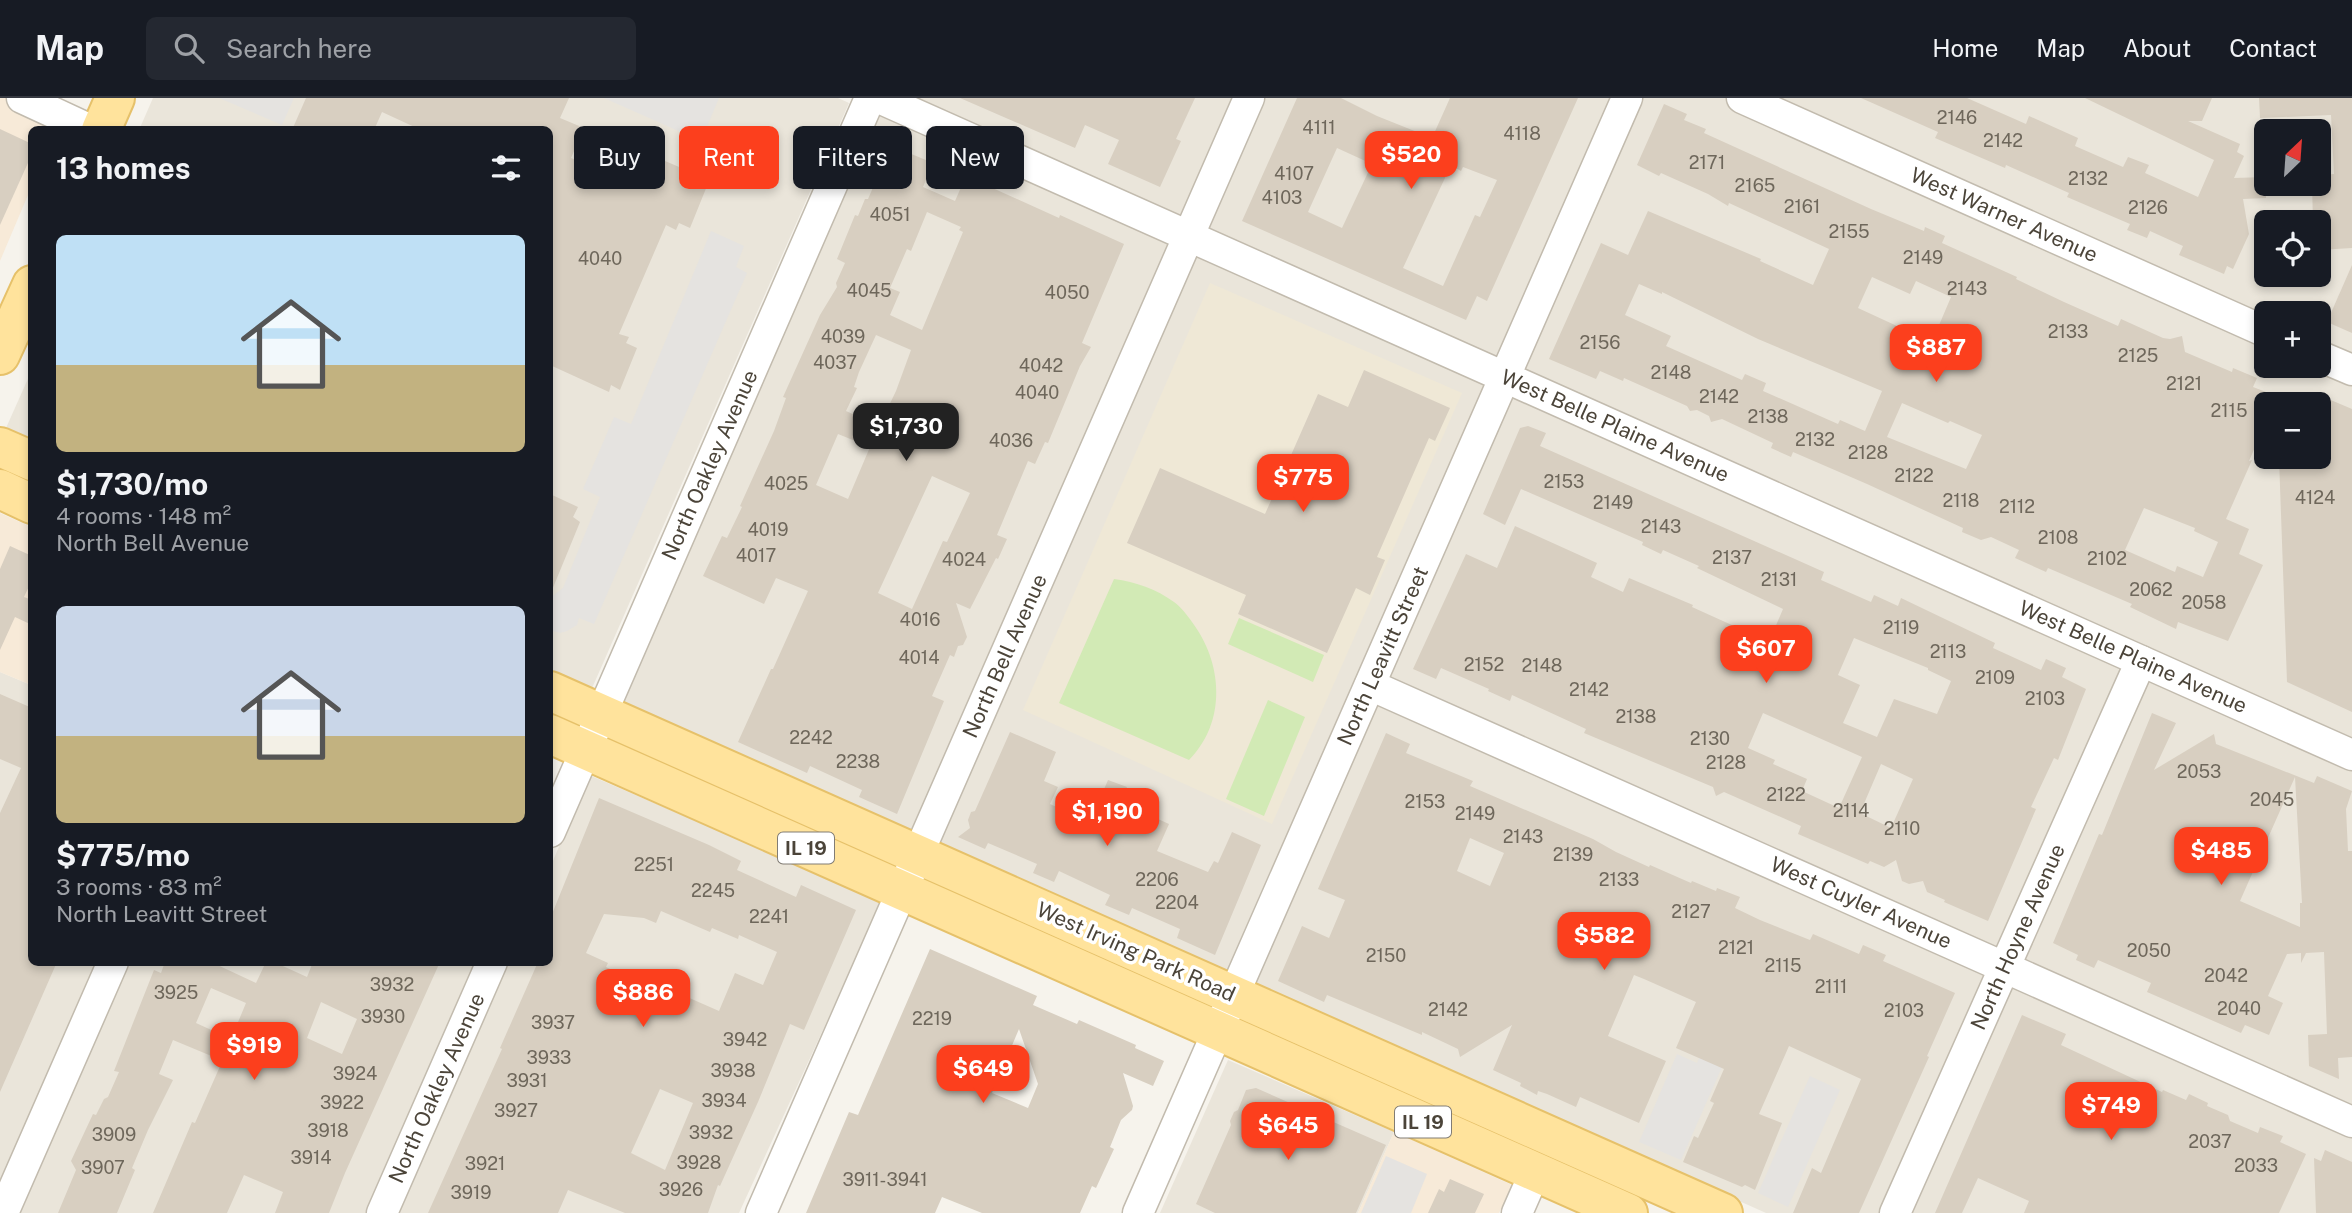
<!DOCTYPE html>
<meta charset="utf-8">
<style>
body{margin:0;font-family:"Public Sans",sans-serif;background:#242831;color:#f1f3f6;height:100vh;display:flex;flex-direction:column;font-size:26px;white-space:nowrap}
*{box-sizing:border-box;margin:0}
p{font-size:23px;color:#9ea1a6}
.icon{flex:none;width:38px;height:38px;fill:none;stroke:currentColor;stroke-width:2;stroke-linecap:round;stroke-linejoin:round}
.map{position:relative;flex:1;overflow:hidden}
.drawer{position:absolute;left:28px;top:28px;width:525px;height:840px;display:flex;flex-direction:column;background:#171b24;border-radius:10px;box-shadow:0 4px 10px #0003}
.drawer>*{flex:none}
.banner{position:absolute;left:574px;top:28px;width:665px;height:63px;display:flex;gap:14px}
.needle{width:46px;rotate:25deg}
.controls{position:absolute;left:2254px;top:21px;display:grid;gap:14px}
.controls a{display:grid;place-items:center;width:77px;height:77px;border-radius:10px;background:#171b24;box-shadow:0 4px 10px #0003;font-size:35px}
.price{position:absolute;translate:-50% -60px;padding:0 16px;border-radius:14px;background:#fc3f1d;color:#fff;font-size:23px;line-height:46px;filter:drop-shadow(0 2px 4px #0008)}
.price::after{content:'';position:absolute;left:50%;top:42px;width:21px;height:16px;margin-left:-10px;background:inherit;clip-path:polygon(0 0,100% 0,50% 100%)}
.price.on{background:#222;color:#fff}
ul{padding:0;list-style:none}
li{display:grid;align-content:center;gap:14px;height:371px;padding:0 28px}
li span{display:grid;place-items:center;height:217px;border-radius:10px;color:#555}
li>.icon{margin-inline-start:auto}
span .icon{width:126px;height:126px;fill:#fffc;stroke-width:1}
li b{font-size:30px}
h2{display:flex;justify-content:space-between;align-items:center;height:84px;padding:0 28px;font-size:30px}
.tag{padding:0 24px;border-radius:10px;background:#171b24;box-shadow:0 4px 10px #0003;font-size:24px;line-height:63px}
.tag.on{background:#fc3f1d;color:#fff}
header{display:flex;align-items:center;gap:42px;box-sizing:border-box;height:98px;padding:0 35px;background:#171b24;border-bottom:2px solid #363941}
header strong{font-size:33px}
nav{display:flex;gap:38px;margin-inline-start:auto;font-size:24px}
.search{width:490px;height:63px;background:#242831;display:flex;align-items:center;gap:18px;box-sizing:border-box;padding:0 24px;border-radius:10px;color:#9ea1a6;font-size:26px}
.map>svg:first-child{display:block}
</style>
<header>
<strong>Map</strong>
<div class="search"><svg class="icon" aria-label="search" viewBox="0 0 24 24"><circle cx="10" cy="10" r="6"/><path d="M15 15l6 6"/></svg>Search here</div>
<nav><a>Home</a><a>Map</a><a>About</a><a>Contact</a></nav>
</header>
<div class="map">
<svg width="2352" height="1115" viewBox="0 0 2352 1115">
<rect width="100%" height="100%" fill="#f6f3ec"/>
<g fill="#eae5da" fill-rule="evenodd">
<path d="M153,0H838L849,5L589,597L550,579V32H139Z"/>
<path d="M887,0H2352V1115H1766L622,603ZM2266,33H2319V86H2266ZM2266,124H2319V177H2266ZM2266,215H2319V268H2266ZM2266,306H2319V359H2266Z"/>
<path d="M31,274V342L6,330Z"/>
<path d="M0,574L31,587L32,864H550V770L589,677L882,803L739,1115H0Z"/>
<path d="M1228,962L1394,1034L1358,1115H1160Z"/>
</g>
<g fill="#f7ead8">
<path d="M0,0H15L56,31L32,32L31,90L0,163Z"/>
<path d="M0,415L31,429V587L0,574Z"/>
<path d="M1394,1034L1512,1087L1499,1115H1358Z"/>
</g>
<path fill="#efe8d6" d="M1210,185L1462,295L1272,726L1023,612Z"/>
<g fill="#d2eab5">
<path d="M1114,481C1136,484 1156,491 1174,504C1181,509 1187,517 1192,524C1223,565 1227,624 1189,662L1059,605Z"/>
<path d="M1239,520L1324,557L1313,584L1228,546Z"/>
<path d="M1268,602L1305,619L1264,718L1226,701Z"/>
</g>
<g fill="#e5e3e0">
<path d="M219,0H294L282,27Z"/>
<path d="M604,0H719L701,43Z"/>
<path d="M711,133L744,148L736,169L747,175L594,526L579,520L577,527L567,533L560,535L550,532V500L563,490L600,399L583,391L614,319L631,326Z"/>
<path d="M1712,932L1734,942L1681,1062L1639,1044L1677,956L1697,965Z"/>
<path d="M1810,978L1840,992L1788,1109L1758,1095Z"/>
<path d="M1386,1058L1427,1076L1411,1115H1361Z"/>
</g>
<g fill="#d8cfc1" fill-rule="evenodd">
<path d="M306,0H569L560,20L584,30L571,60L610,75L616,53L620,55L625,46L698,77L696,83L707,88L690,130L679,125L676,132L666,127L619,236L629,239L626,245L637,250L620,292L611,287L609,294L550,267V32H421L382,14L374,32H292Z"/>
<path d="M960,0H1195L1176,41L1181,43L1160,89L1108,66L1119,42L1085,27L1075,50Z"/>
<path d="M1297,0H1341L1377,18L1432,40L1450,0H1578L1487,203L1477,198L1466,222L1242,123ZM1337,50L1372,66L1342,130L1308,114ZM1451,67L1461,73L1463,69L1497,82L1480,119L1475,117L1443,188L1403,170Z"/>
<path d="M1861,0H1967L2026,26L2029,18L2078,40L2075,48L2123,69L2128,59L2149,67L2145,75L2198,99L2214,62L2085,0H2212L2202,23H2188L2240,46L2237,54L2244,58L2234,80L2266,79V100L2243,101L2249,136L2233,171L2227,168L2224,176L2179,157L2183,148L2150,133L2147,140L2127,132L2130,126L2067,99L2069,95L2006,67L2005,70L1935,40L1938,34Z"/>
<path d="M2259,0H2352V150L2319,152V124H2313L2312,86H2319V77L2334,76L2331,17L2260,20Z"/>
<path d="M1664,6L1687,16L1684,22L1706,31L1704,35L1871,111L1924,133L1925,129L1945,138L1942,145L2017,179L2016,181L2064,204L2118,228L2121,221L2163,240L2170,241L2182,238L2185,254L2232,274L2233,270L2257,280L2253,289L2266,294V324L2249,363L2252,362L2226,421L2249,431L2239,456L2263,467L2228,543L2178,524L2176,531L2130,509L2132,506L2048,470L2046,474L2015,460L2019,452L1991,439L1981,442L1962,434L1963,430L1867,386L1793,354L1791,359L1771,350L1773,345L1722,321L1711,324L1709,318L1697,312L1690,313L1687,308L1624,280L1623,283L1600,273L1596,281L1549,261L1601,145L1628,157L1648,113L1761,161L1760,163L1813,187L1829,151L1729,105L1728,108L1708,96L1661,75L1659,78L1637,67ZM1872,179L1910,196L1916,183L1951,199L1934,239L1913,229L1910,234L1858,210ZM1639,186L1662,196V194L1758,241L1882,293L1865,333L1840,322L1838,326L1763,293L1766,285L1745,276L1742,282L1666,248L1671,238L1625,217ZM1902,305L1948,325L1950,323L1982,337L1966,371L1887,339ZM2144,410L2195,430L2194,433L2218,444L2203,479L2177,468L2175,474L2125,452Z"/>
<path d="M0,31L32,46V56L0,127Z"/>
<path d="M909,55L933,65L923,89L955,103L966,78L1059,120L1060,117L1124,146L1082,245L1091,249L1080,268L1048,345L1045,344L1035,366L1028,363L997,437L1007,441L998,461L996,460L970,511L956,505L967,539L963,547L958,548L954,559L950,557L932,598L944,603L897,716L859,699L862,692L810,668L807,675L738,644L771,571H773L808,493L776,480L764,506L703,478L722,438L727,440L742,409L740,408L774,333L786,300L783,299L820,217L837,189L836,185L845,165L837,161L855,117L858,118L865,101H868L881,71L899,79ZM927,114L961,129L959,132L963,134L922,232L890,217L900,194L890,190L907,151L911,153ZM876,237L911,252L896,293L879,328L846,313L857,290L854,289L859,274ZM838,336L870,349L848,401L816,387ZM932,378L970,395L947,444L943,443L912,511L878,495Z"/>
<path d="M2352,167V235L2327,224Z"/>
<path d="M1364,272L1450,310L1435,343L1429,340L1377,459L1385,462L1370,497L1356,490L1327,555L1238,516L1246,497L1127,445L1160,370L1265,416L1318,296L1348,309Z"/>
<path d="M2319,297L2352,311V614L2287,584L2279,360L2319,359Z"/>
<path d="M1528,328L1546,335L1540,348L1824,474L1821,482L1871,504L1874,497L1898,508L1901,500L1995,545L1993,550L2041,572L2046,561L2066,570L2062,579L2086,591L2058,662L2054,660L2031,709L2036,711L1988,823L1944,804L1945,802L1927,794L1923,783L1909,786L1902,783L1896,762L1884,769L1870,763L1868,766L1798,736L1801,728L1724,694L1716,698L1713,689L1584,635L1586,631L1512,597L1510,603L1488,593L1489,591L1441,570L1436,581L1413,571L1466,456L1497,470L1515,428L1597,465L1591,479L1623,494L1629,480L1693,507L1692,509L1756,538L1771,539L1783,511L1697,470L1699,468L1663,452L1661,456L1642,447L1643,444L1521,391L1505,427L1483,416L1520,330ZM1854,540L1928,570V572L1951,583L1937,616L1894,601L1877,639L1843,625L1860,587L1838,577ZM1763,615L1862,659L1839,710L1802,693L1807,681L1773,666L1775,662L1748,650ZM1881,666L1913,681L1891,730L1860,715Z"/>
<path d="M550,396L578,409L573,419L580,424L550,497Z"/>
<path d="M10,448L32,458V482L24,499L32,502V527L15,519L0,552V471Z"/>
<path d="M0,596L32,610V864H57L0,994V715L21,670L0,661Z"/>
<path d="M2152,615L2176,625L2154,672L2214,636L2216,646L2314,685L2317,678L2352,693L2346,711L2348,753H2352V959L2338,960L2339,981L2309,968L2308,937L2327,936L2324,854L2306,855L2301,865V855L2287,856L2268,898L2283,905L2269,937L2245,927L2241,935L2147,894L2151,885L2098,862L2094,870L2076,862L2078,857L2053,845L2099,736L2102,737ZM2295,679L2302,805H2300V829L2240,803Z"/>
<path d="M1010,634L1056,654L1044,683L1058,689L1050,706L1090,724L1108,682L1127,689L1120,704L1169,726L1157,753L1208,774L1214,763L1218,765L1232,734L1261,747L1215,857L1177,840L1180,831L1132,810L1129,817L1105,807L1110,797L1059,773L1054,784L1033,775L1037,766L988,745L985,751L958,739L970,730L968,722L971,714L975,713Z"/>
<path d="M1386,635L1410,646L1406,655L1473,683L1470,688L1593,741L1616,754L1649,769L1650,767L1691,785L1692,783L1716,793L1717,790L1740,799L1735,810L1760,822L1810,842L1813,836L1859,856L1863,847L1886,857L1883,863L1955,895L1927,958L1929,959L1859,1115H1793L1812,1070L1821,1075L1861,981L1789,948L1759,1016L1782,1025L1755,1092L1745,1087L1742,1089L1683,1064L1694,1038L1698,1040L1714,1005L1710,1003L1724,971L1676,950L1696,904L1644,881L1634,877L1608,938L1666,963L1639,1025L1580,999L1576,1009L1547,996L1538,993L1537,997L1520,988L1521,985L1493,972L1512,927L1460,959L1458,951L1422,934V937L1327,897L1324,904L1278,883L1302,828L1329,840L1345,802L1318,791ZM1470,740L1504,755L1490,788L1457,773Z"/>
<path d="M599,700L709,747L741,763L737,772L796,799L801,787L856,812L804,932L790,926L758,1004L720,1088L718,1087L708,1115H625L568,1092L558,1115H428L502,951L500,950L538,864H550V821ZM661,813L710,834L712,830L738,841L739,837L777,854L763,887L735,875L719,913L678,895L675,902L606,869L608,865L586,855L604,816L644,820L656,825ZM660,991L693,1005L665,1072L631,1055Z"/>
<path d="M930,851L1037,898L1033,907L1077,926L1079,922L1136,947L1135,950L1164,963L1153,988L1123,975L1133,1008L1132,1012L1121,1022L1110,1049L1114,1051L1096,1090L1092,1088L1080,1115H982L942,1099L935,1115H806L849,1014L858,1017ZM1019,931L1038,986L1028,1010L992,995Z"/>
<path d="M165,864H211L256,885L266,864H274L307,879L313,864H440L345,1075L329,1115H275L283,1094L244,1077L227,1115H153L192,1024L195,1025L221,966L219,965L221,962L173,942L159,976L173,982L148,1032L132,1070L135,1072L117,1115H58L76,1072L71,1063L93,1016L96,1017L104,1001L108,999L119,974L114,973L154,872L161,875ZM211,890L246,905L231,941L196,925ZM321,904L357,921L342,956L307,940Z"/>
<path d="M2022,917L2066,936L2061,947L2162,994L2163,992L2186,1002L2189,996L2208,1005L2207,1008L2228,1017L2230,1023L2258,1035L2260,1029L2283,1038L2280,1044L2306,1056L2279,1115H2024L2029,1103L1978,1080L1962,1115H1935Z"/>
<path d="M1256,990L1386,1047L1356,1115H1215L1196,1106L1231,1027L1230,1023L1234,1014L1238,1012L1246,992Z"/>
<path d="M2325,1052L2352,1064V1115H2316L2314,1060L2321,1063Z"/>
<path d="M1450,1081L1484,1096L1475,1115H1428L1439,1091L1444,1094Z"/>
</g>
<g fill="none" stroke-linecap="round" stroke-linejoin="round">
<g stroke="#c2bbae" stroke-width="33">
<g id="minor">
<path d="M22,0L91,32"/>
<path d="M879,0L2352,657"/>
<path d="M1742,0L2266,234"/>
<path d="M2319,258L2352,272"/>
<path d="M1370,587L2352,1024"/>
<path d="M550,734L870,0"/>
<path d="M3,1115L113,864"/>
<path d="M382,1115L492,864"/>
<path d="M761,1115L1249,0"/>
<path d="M1138,1115L1627,0"/>
<path d="M1517,1115L1535,1074"/>
<path d="M1895,1115L2141,563"/>
</g>
</g>
<g stroke="#e6c16a" stroke-width="42">
<g id="major">
<path d="M101,32L115,0"/>
<path d="M0,257L32,187"/>
<path d="M0,349L32,363"/>
<path d="M0,391L32,406"/>
<path d="M550,593L1723,1115"/>
<path d="M550,636L1628,1115"/>
</g>
</g>
<use href="#minor" stroke="#fff" stroke-width="30"/>
<use href="#major" stroke="#ffe39c" stroke-width="38"/>
</g>
<g text-anchor="middle" stroke-width="7" stroke-linejoin="round" paint-order="stroke">
<g font-size="18" fill="#6e675b">
<text x="1957" y="26">2146</text>
<text x="1319" y="36">4111</text>
<text x="1522" y="42">4118</text>
<text x="2003" y="49">2142</text>
<text x="1707" y="71">2171</text>
<text x="1294" y="82">4107</text>
<text x="2088" y="87">2132</text>
<text x="1755" y="94">2165</text>
<text x="1282" y="106">4103</text>
<text x="1802" y="115">2161</text>
<text x="2148" y="116">2126</text>
<text x="890" y="123">4051</text>
<text x="1849" y="140">2155</text>
<text x="1923" y="166">2149</text>
<text x="600" y="167">4040</text>
<text x="1967" y="197">2143</text>
<text x="869" y="199">4045</text>
<text x="1067" y="201">4050</text>
<text x="2068" y="240">2133</text>
<text x="843" y="245">4039</text>
<text x="1600" y="251">2156</text>
<text x="2138" y="264">2125</text>
<text x="835" y="271">4037</text>
<text x="1041" y="274">4042</text>
<text x="1671" y="281">2148</text>
<text x="2184" y="292">2121</text>
<text x="1037" y="301">4040</text>
<text x="1719" y="305">2142</text>
<text x="2229" y="319">2115</text>
<text x="1768" y="325">2138</text>
<text x="1815" y="348">2132</text>
<text x="1011" y="349">4036</text>
<text x="1868" y="361">2128</text>
<text x="1914" y="384">2122</text>
<text x="1564" y="390">2153</text>
<text x="786" y="392">4025</text>
<text x="2315" y="406">4124</text>
<text x="1961" y="409">2118</text>
<text x="1613" y="411">2149</text>
<text x="2017" y="415">2112</text>
<text x="1661" y="435">2143</text>
<text x="768" y="438">4019</text>
<text x="2058" y="446">2108</text>
<text x="756" y="464">4017</text>
<text x="1732" y="466">2137</text>
<text x="2107" y="467">2102</text>
<text x="964" y="468">4024</text>
<text x="1779" y="488">2131</text>
<text x="2151" y="498">2062</text>
<text x="2204" y="511">2058</text>
<text x="920" y="528">4016</text>
<text x="1901" y="536">2119</text>
<text x="1948" y="560">2113</text>
<text x="919" y="566">4014</text>
<text x="1484" y="573">2152</text>
<text x="1542" y="574">2148</text>
<text x="1995" y="586">2109</text>
<text x="1589" y="598">2142</text>
<text x="2045" y="607">2103</text>
<text x="1636" y="625">2138</text>
<text x="811" y="646">2242</text>
<text x="1710" y="647">2130</text>
<text x="858" y="670">2238</text>
<text x="1726" y="671">2128</text>
<text x="2199" y="680">2053</text>
<text x="1786" y="703">2122</text>
<text x="2272" y="708">2045</text>
<text x="1425" y="710">2153</text>
<text x="1851" y="719">2114</text>
<text x="1475" y="722">2149</text>
<text x="1902" y="737">2110</text>
<text x="1523" y="745">2143</text>
<text x="1573" y="763">2139</text>
<text x="654" y="773">2251</text>
<text x="1157" y="788">2206</text>
<text x="1619" y="788">2133</text>
<text x="713" y="799">2245</text>
<text x="1177" y="811">2204</text>
<text x="1691" y="820">2127</text>
<text x="769" y="825">2241</text>
<text x="1736" y="856">2121</text>
<text x="2149" y="859">2050</text>
<text x="1386" y="864">2150</text>
<text x="1783" y="874">2115</text>
<text x="2226" y="884">2042</text>
<text x="392" y="893">3932</text>
<text x="1831" y="895">2111</text>
<text x="176" y="901">3925</text>
<text x="2239" y="917">2040</text>
<text x="1448" y="918">2142</text>
<text x="1904" y="919">2103</text>
<text x="383" y="925">3930</text>
<text x="932" y="927">2219</text>
<text x="553" y="931">3937</text>
<text x="745" y="948">3942</text>
<text x="549" y="966">3933</text>
<text x="733" y="979">3938</text>
<text x="355" y="982">3924</text>
<text x="527" y="989">3931</text>
<text x="724" y="1009">3934</text>
<text x="342" y="1011">3922</text>
<text x="516" y="1019">3927</text>
<text x="328" y="1039">3918</text>
<text x="711" y="1041">3932</text>
<text x="114" y="1043">3909</text>
<text x="2210" y="1050">2037</text>
<text x="311" y="1066">3914</text>
<text x="699" y="1071">3928</text>
<text x="485" y="1072">3921</text>
<text x="2256" y="1074">2033</text>
<text x="103" y="1076">3907</text>
<text x="885" y="1088">3911-3941</text>
<text x="681" y="1098">3926</text>
<text x="471" y="1101">3919</text>
</g>
<g fill="#fff" stroke="#817c74" stroke-width="2">
<rect x="778" y="734.5" width="56" height="31" rx="5"/>
<rect x="1395" y="1008.5" width="56" height="31" rx="5"/>
</g>
<g font-size="19" font-weight="bold" fill="#4b4439">
<text x="806" y="757">IL 19</text>
<text x="1423" y="1031">IL 19</text>
</g>
<g font-size="21" fill="#4b4439" stroke="#fff">
<text transform="translate(2004 117) rotate(24)" y="7">West Warner Avenue</text>
<text transform="translate(1615 328) rotate(24)" y="7">West Belle Plaine Avenue</text>
<text transform="translate(710 367) rotate(-66)" y="7">North Oakley Avenue</text>
<text transform="translate(1005 558) rotate(-66)" y="7">North Bell Avenue</text>
<text transform="translate(1383 558) rotate(-66)" y="7">North Leavitt Street</text>
<text transform="translate(2133 559) rotate(24)" y="7">West Belle Plaine Avenue</text>
<text transform="translate(1861 805) rotate(24)" y="7">West Cuyler Avenue</text>
<text transform="translate(2018 839) rotate(-66)" y="7">North Hoyne Avenue</text>
<text transform="translate(1136 854) rotate(24)" y="7">West Irving Park Road</text>
<text transform="translate(437 990) rotate(-66)" y="7">North Oakley Avenue</text>
</g>
</g>
</svg>
<div class="controls">
<a><svg class="needle" viewBox="-14 -14 28 28"><path d="M0-13l5 13h-10z" fill="#e53935"/><path d="M0 13l5-13h-10z" fill="#9ea1a6"/></svg></a>
<a><svg class="icon" aria-label="locate" viewBox="0 0 24 24"><circle cx="12" cy="12" r="6"/><path d="M12 2v4M12 18v4M2 12h4M18 12h4"/></svg></a>
<a>+</a>
<a>−</a>
</div>
<b class="price" style="left:1411px;top:93px">$520</b>
<b class="price" style="left:1936px;top:286px">$887</b>
<b class="price on" style="left:906px;top:365px">$1,730</b>
<b class="price" style="left:1303px;top:416px">$775</b>
<b class="price" style="left:1766px;top:587px">$607</b>
<b class="price" style="left:1107px;top:750px">$1,190</b>
<b class="price" style="left:2221px;top:789px">$485</b>
<b class="price" style="left:1604px;top:874px">$582</b>
<b class="price" style="left:643px;top:931px">$886</b>
<b class="price" style="left:254px;top:984px">$919</b>
<b class="price" style="left:983px;top:1007px">$649</b>
<b class="price" style="left:2111px;top:1044px">$749</b>
<b class="price" style="left:1288px;top:1064px">$645</b>
<div class="banner">
<a class="tag">Buy</a>
<a class="tag on">Rent</a>
<a class="tag">Filters</a>
<a class="tag">New</a>
</div>
<section class="drawer">
<h2>13 homes<svg class="icon" aria-label="filters" viewBox="0 0 24 24"><path d="M4 7h16M4 17h16"/><circle cx="9" cy="7" r="2"/><circle cx="15" cy="17" r="2"/></svg></h2>
<ul>
<li><span style="background:linear-gradient(#bfe0f5 60%,#c2b280 0)"><svg class="icon" aria-label="home" viewBox="0 0 24 24"><path d="M3 11l9-7 9 7M6 9v11h12V9"/></svg></span><div><b>$1,730/mo</b><p>4 rooms · 148 m²</p><p>North Bell Avenue</p></div></li>
<li><span style="background:linear-gradient(#c9d6e8 60%,#c2b280 0)"><svg class="icon" aria-label="home" viewBox="0 0 24 24"><path d="M3 11l9-7 9 7M6 9v11h12V9"/></svg></span><div><b>$775/mo</b><p>3 rooms · 83 m²</p><p>North Leavitt Street</p></div></li>
</ul>
</section>
</div>
